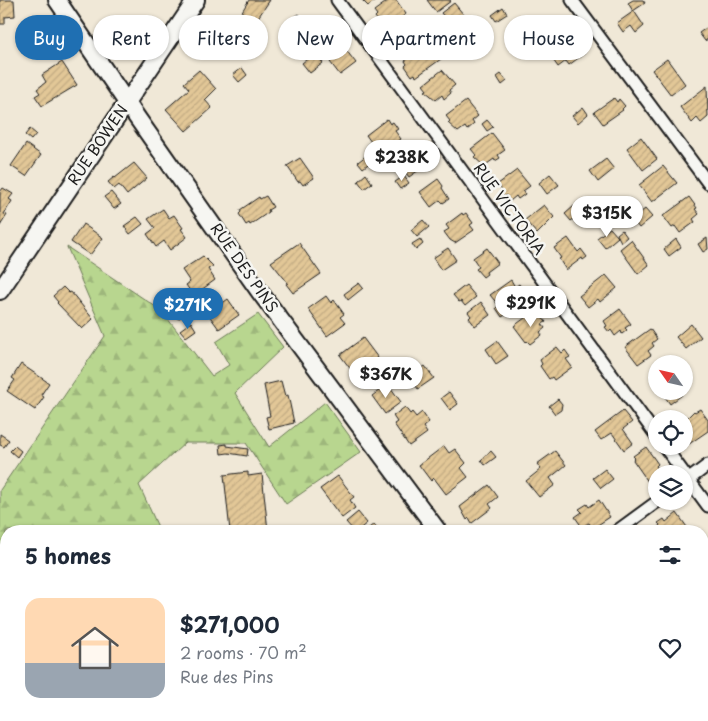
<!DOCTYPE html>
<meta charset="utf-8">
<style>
body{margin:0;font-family:"Playpen Sans",sans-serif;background:#f6f6f7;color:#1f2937;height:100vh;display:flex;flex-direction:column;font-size:19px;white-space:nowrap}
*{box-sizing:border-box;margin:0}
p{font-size:16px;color:#747a83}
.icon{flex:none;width:28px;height:28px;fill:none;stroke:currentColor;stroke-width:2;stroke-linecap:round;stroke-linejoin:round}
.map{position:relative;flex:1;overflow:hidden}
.side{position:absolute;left:0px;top:525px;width:709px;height:196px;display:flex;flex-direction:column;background:#fff;border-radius:20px 20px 0 0;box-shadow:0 1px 4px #0004}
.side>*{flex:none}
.top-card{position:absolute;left:15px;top:15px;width:679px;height:45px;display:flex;gap:10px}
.needle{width:32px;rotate:304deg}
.buttons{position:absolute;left:648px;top:355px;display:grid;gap:10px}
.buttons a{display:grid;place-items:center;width:45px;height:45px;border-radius:50%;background:#fff;box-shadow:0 1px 4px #0004;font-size:25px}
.price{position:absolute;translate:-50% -42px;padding:0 11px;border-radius:18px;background:#fff;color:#222;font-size:16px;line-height:32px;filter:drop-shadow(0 1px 2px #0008)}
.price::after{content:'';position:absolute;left:50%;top:30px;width:15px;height:11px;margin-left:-8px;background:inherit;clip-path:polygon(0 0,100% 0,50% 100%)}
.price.selected{background:#1f6fb2;color:#fff}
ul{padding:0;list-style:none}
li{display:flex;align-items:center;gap:15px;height:125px;padding:0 25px}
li+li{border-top:1px solid #e0e1e3}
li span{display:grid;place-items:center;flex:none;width:140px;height:100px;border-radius:15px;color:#555}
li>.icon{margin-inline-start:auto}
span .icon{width:60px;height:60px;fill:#fffc;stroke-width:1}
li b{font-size:21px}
h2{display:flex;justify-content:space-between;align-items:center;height:60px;padding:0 25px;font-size:21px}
.pill{padding:0 18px;border-radius:22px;background:#fff;box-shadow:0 1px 4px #0004;font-size:18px;line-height:45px}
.pill.selected{background:#1f6fb2;color:#fff}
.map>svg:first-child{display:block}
</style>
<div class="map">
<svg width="708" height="721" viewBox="0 0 708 721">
<defs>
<pattern id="forest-firs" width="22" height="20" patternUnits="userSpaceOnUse" patternTransform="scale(1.25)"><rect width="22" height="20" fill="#b8d68f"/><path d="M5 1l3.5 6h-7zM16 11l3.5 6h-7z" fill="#9eb77b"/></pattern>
<pattern id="building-hatch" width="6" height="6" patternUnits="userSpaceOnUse" patternTransform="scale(1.25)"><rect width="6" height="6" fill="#e2c797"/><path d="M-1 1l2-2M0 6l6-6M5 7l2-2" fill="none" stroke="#c1aa82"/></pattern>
</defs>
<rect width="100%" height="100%" fill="#f0e8d7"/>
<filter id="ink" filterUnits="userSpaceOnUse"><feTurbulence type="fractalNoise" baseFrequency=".02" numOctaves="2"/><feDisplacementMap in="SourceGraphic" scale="10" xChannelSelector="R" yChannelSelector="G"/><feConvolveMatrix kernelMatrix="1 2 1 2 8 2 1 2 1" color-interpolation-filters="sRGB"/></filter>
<g filter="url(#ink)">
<path fill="url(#forest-firs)" stroke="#6a7956" d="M67,247L156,307L167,318L212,376L229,365L216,342L258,314L283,347L235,393L269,447L325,402L361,452L286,504L246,443H185L139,485L158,527V531H6V546L0,545V490L105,336Z"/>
<g fill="url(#building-hatch)" stroke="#1c1c1c">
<path d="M0,0H14L15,16L5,17V24H0Z"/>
<path d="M249,0H270L255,22L241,13Z"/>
<path d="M362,0H376L368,6Z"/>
<path d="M389,0H396L406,14L393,24L390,20L384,24L381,20L379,22L375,17L377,15L374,11Z"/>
<path d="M427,0H450L451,1L436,12Z"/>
<path d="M633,0H643L645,3L633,11L628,3Z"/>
<path d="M454,3L464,15L451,25L441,13Z"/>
<path d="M503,7L507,14L496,21L492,15Z"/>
<path d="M634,11L644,26L636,33L631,26L623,32L617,23Z"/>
<path d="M299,14L305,22L307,20L310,24L305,28L307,31L309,29L312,33L310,35L312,38L303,45L295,34L290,38L282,27Z"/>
<path d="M706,28L708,31V39L705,41L699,33Z"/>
<path d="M439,33L446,39H447L451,44L448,46L452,51L416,77L415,74L412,76L405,66L407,64L405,61L424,47L422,44Z"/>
<path d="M574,35L585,48V53L569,65L566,61L558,67L551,57L559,52L556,48Z"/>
<path d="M346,50L356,63L340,75L330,62Z"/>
<path d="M315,53L323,63L310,73L302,63Z"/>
<path d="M667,59L685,84L671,95L652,70Z"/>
<path d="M62,62L77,85L42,106L35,96L40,93L37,89L46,82L42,75Z"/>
<path d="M242,68L247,75L239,82L233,75Z"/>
<path d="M199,70L216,89L205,100L212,108L186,131L166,109L189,89L184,83Z"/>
<path d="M442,70L455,85L449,90L451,93L444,99L442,95L436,100L425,91L427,90L423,85Z"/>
<path d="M501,74L507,81L502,85L497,77Z"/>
<path d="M707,86L708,117L701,123L697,118L692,123L680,107Z"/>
<path d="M614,98L617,102L619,99L625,106L622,109L623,110L603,124L594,112Z"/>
<path d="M466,101L478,116L472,121L474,124L467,130L465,127L458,132L448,123L450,121L446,116Z"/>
<path d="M583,107L588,114L578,123L572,116Z"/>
<path d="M387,119L390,124L393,122L398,129L395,131L401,139L381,155L376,148L373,150L368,144L371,142L366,135Z"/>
<path d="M487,120L493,127L487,131L482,124Z"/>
<path d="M30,129L36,134L31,140L25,135Z"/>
<path d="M492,133L505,150L498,155L500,158L495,161L494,159L484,166L474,157L476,155L471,149Z"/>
<path d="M641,137L657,159L643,170L627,148Z"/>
<path d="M26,144L41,155L26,176L11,166Z"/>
<path d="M420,145L432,161L409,177L397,161Z"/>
<path d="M367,155L372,161L363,168L358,162Z"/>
<path d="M300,158L314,178L303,185L300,181L298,182L287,166Z"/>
<path d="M606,159L614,169L598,182L590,171Z"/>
<path d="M134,163L147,178L127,195L119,185L114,189L108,182L114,177L115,178Z"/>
<path d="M663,166L677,183L652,202L639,185Z"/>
<path d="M517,170L530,186L523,191L525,194L518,199L516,196L510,201L506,195L504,197L500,191L502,190L498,184Z"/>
<path d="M366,174L372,183L364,189L358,181Z"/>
<path d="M550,174L559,185L547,194L539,183Z"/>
<path d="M404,176L409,183L400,189L395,182Z"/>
<path d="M438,179L443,186L442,188L449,199L443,203L440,200L431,207L420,192Z"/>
<path d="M3,188L13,194L9,199L12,201L4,214L7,215L0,226V192Z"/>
<path d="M111,192L121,204L114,209L104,197Z"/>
<path d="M266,196L273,207L268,210L269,212L250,225L249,223L246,225L239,214L241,212L240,210L259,197L260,199Z"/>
<path d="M689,197L697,208L695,209L699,214L693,219L695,222L680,233L675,226L672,228L663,216Z"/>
<path d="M544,205L554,217L537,234L525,220Z"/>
<path d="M574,206L580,214L571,221L565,214Z"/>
<path d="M163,209L169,218L174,215L183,228L181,229L187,237L170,250L164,241L156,247L147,234L155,228L148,219Z"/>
<path d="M645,209L652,217L639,228L632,219Z"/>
<path d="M462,213L463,215L466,213L473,223L470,225L474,230L455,243L450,240L444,232L449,229L446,225Z"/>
<path d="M137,217L143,224L130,234L124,226Z"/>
<path d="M423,220L429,227L417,237L411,230Z"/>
<path d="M83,224L103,238L90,255L71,242Z"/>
<path d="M610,228L618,237L605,248L597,238Z"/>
<path d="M622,230L627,237L621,242L617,234Z"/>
<path d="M568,238L578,252L581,249L587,257L583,260L582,258L566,270L559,259L561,258L554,248Z"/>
<path d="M707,238L708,249L703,252L698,244Z"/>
<path d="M420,239L423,244L416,250L412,244Z"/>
<path d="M676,239L681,247L669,256L664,249Z"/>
<path d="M631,240L649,265L638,274L620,249Z"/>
<path d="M299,243L321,274L293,293L286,284L288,283L271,262Z"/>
<path d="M448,248L456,260L441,270L433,258Z"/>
<path d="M487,248L498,263L486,272L487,274L483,277L476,269L479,267L473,258Z"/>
<path d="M203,256L213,266L208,269L215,280L197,293L195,290L191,292L186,285L190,282L182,270Z"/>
<path d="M606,275L617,288L600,302L598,299L588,307L579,296Z"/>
<path d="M511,280L515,287L519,284L523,290L519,292L524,298L505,312L507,314L502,317L496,308L499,306L490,295Z"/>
<path d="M359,283L363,288L348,300L344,294Z"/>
<path d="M466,285L476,297L465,306L461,301L459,302L453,295Z"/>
<path d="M63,287L69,293L71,292L93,319L82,329L57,303L58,302L53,296Z"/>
<path d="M326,296L331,303L334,300L344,314L340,317L345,323L327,336L308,309Z"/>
<path d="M189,299L197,308L184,319L176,309Z"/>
<path d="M228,299L239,315L219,329L208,314Z"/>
<path d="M481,302L490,315L475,326L469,318L471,316L468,312Z"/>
<path d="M620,309L631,324L625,328L627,330L622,334L621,331L615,336L611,330L609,332L605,327L607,326L604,321Z"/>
<path d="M177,310L182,316L178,319L173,313Z"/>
<path d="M533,312L537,317L540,315L546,322L542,324L545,328L540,332L542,335L530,344L527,341L526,342L514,326Z"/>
<path d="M191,322L196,330L186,337L180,330Z"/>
<path d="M691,324L701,337L686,349L676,337Z"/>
<path d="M650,329L657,339L652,343L654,346L648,351L651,355L638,364L625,347Z"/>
<path d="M363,338L378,358L355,375L340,355Z"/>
<path d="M497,341L508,356L496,364L486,349Z"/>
<path d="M557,347L562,353L565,350L570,357L566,359L572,367L554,380L552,377L549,379L540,366L542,364L540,360Z"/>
<path d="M21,364L49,383L41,395L44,397L35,410L7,391L15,380L12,378Z"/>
<path d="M425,366L434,378L418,389L410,377Z"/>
<path d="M281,381L285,396L288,395L294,423L269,429L266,417L270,416L264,385Z"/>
<path d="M388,384L401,402L385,414L372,396Z"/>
<path d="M661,391H679L682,395L670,404Z"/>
<path d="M449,392L458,404L450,410L441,398Z"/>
<path d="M558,399L562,404L561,410L555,414L549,406Z"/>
<path d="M405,407L410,414L412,412L416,417L422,412L429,422L423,427L427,433L409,446L394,424L397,422L393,416Z"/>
<path d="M700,409L708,420V431L689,444L684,437V421L694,411L695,412Z"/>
<path d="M623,411L632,422L623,429L633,443L624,450L612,433L601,440L595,432Z"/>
<path d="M0,434L9,440L4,447L0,445Z"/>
<path d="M227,444V446L248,449L247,456L228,453L221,454L220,445Z"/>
<path d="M15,446L21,451L17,457L10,451Z"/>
<path d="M444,446L449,453L455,449L466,463L461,468L468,477L446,494L434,478L431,481L419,465Z"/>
<path d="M646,447L658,464L656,466L662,474H656V483L651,486L633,460L635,458L633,456Z"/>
<path d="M491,451L496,457L485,465L481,460Z"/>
<path d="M555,451L566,465L550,478L555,485L539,497L526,481L541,469L537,464Z"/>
<path d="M605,469L613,479L601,488L593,478Z"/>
<path d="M248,472V476L262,474L268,531H230L224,475Z"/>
<path d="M338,476L354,497L350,500L355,508L342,518L320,489Z"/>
<path d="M489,485L498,497L489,504L492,508L472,523L469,518L467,520L460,507Z"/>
<path d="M599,500L610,517L593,528L589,523L582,527L575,517L582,512L579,509L587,504L589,507Z"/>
<path d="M358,512L367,523L357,531H354L346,522Z"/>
<path d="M677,513L689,530L687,531H657L656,529L660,525L658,523L664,519L666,522Z"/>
<path d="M374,524L380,531H365Z"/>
<path d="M702,541L708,549V562L702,566Z"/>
<path d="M708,576V602L706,599L702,600V580Z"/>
<path d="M1,586L6,590V649L2,655L0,654Z"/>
<path d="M708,605V623L702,616V609Z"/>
<path d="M318,715H369L374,721H321L317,716Z"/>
<path d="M443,715H476L480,721L487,715H523L515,721H448Z"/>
<path d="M606,715H629L631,718L627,721H610Z"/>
</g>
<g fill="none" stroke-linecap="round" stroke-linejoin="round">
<g stroke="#1c1c1c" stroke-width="15">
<g id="street">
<path d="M337,0L656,435"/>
<path d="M572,0L708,183"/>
<path d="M664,446L708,506"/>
<path d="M684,483L708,465"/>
<path d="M617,531L658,501"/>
</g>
</g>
<g stroke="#1c1c1c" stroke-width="20">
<g id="secondary">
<path d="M57,0L138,119L259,291L438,531"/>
<path d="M0,291L196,0"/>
<path d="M575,715L579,721"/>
</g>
</g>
<use href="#street" stroke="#f6f6f2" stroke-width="11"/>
<use href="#secondary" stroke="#f6f6f2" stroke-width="16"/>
</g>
</g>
<g text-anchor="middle" stroke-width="5" stroke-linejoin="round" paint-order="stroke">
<g font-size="15" fill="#1c1c1c" stroke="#f6f6f2">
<text transform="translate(98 145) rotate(-56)" y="5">RUE BOWEN</text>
<text transform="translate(509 209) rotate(54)" y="5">RUE VICTORIA</text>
<text transform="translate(244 268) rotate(55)" y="5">RUE DES PINS</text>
</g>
</g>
</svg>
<div class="buttons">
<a><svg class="needle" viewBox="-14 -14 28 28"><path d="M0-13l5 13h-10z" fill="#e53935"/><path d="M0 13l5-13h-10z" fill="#747a83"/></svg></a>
<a><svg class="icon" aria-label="locate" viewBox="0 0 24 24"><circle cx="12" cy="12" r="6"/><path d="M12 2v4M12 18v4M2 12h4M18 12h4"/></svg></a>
<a><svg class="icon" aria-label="layers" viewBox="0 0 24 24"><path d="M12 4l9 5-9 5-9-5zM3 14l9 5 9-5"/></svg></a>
</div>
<b class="price" style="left:402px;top:182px">$238K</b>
<b class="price" style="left:607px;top:238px">$315K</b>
<b class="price" style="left:531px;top:328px">$291K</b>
<b class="price selected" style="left:188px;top:330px">$271K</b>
<b class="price" style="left:386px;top:399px">$367K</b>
<div class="top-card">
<a class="pill selected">Buy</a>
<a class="pill">Rent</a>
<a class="pill">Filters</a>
<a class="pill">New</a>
<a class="pill">Apartment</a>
<a class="pill">House</a>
</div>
<section class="side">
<h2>5 homes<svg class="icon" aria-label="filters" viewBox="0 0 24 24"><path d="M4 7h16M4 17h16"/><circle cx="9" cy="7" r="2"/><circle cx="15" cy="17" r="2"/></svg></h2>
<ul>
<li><span style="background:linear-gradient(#ffd9b3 65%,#9aa5b1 0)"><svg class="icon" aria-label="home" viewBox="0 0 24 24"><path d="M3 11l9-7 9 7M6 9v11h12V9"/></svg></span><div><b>$271,000</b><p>2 rooms · 70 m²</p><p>Rue des Pins</p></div><svg class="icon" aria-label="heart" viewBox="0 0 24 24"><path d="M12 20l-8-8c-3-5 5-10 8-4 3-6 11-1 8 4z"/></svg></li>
</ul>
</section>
</div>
